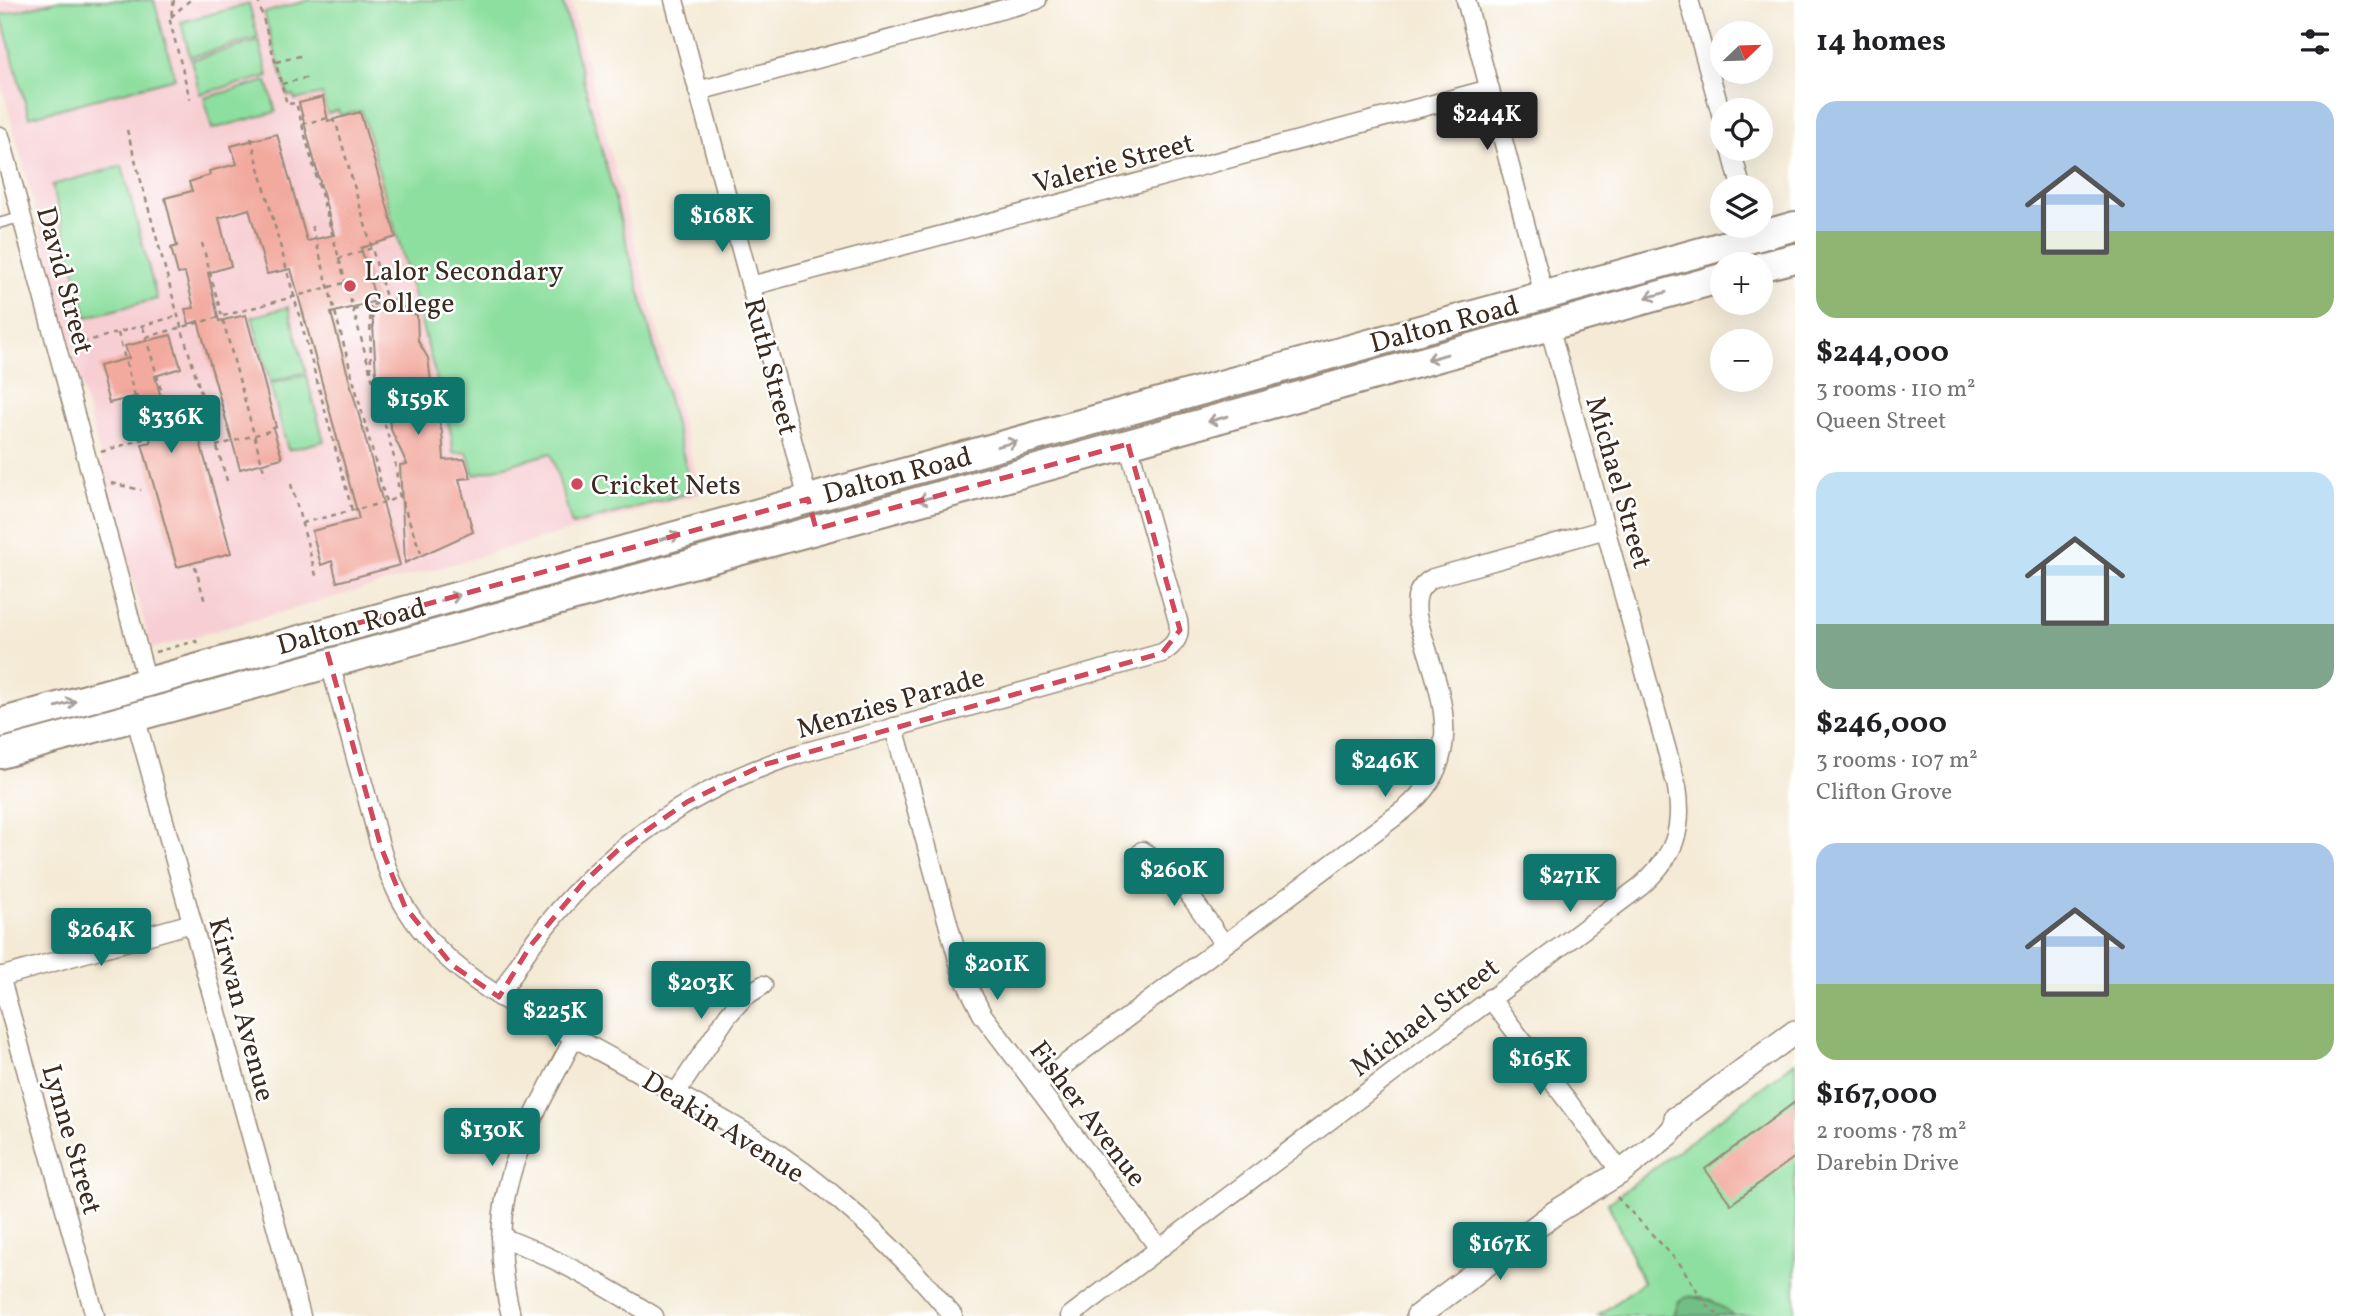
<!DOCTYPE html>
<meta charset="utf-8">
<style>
body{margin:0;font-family:Vollkorn,serif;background:#f6f6f6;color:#202124;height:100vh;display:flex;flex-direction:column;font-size:26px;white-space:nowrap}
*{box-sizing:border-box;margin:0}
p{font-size:23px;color:#757577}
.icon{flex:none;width:38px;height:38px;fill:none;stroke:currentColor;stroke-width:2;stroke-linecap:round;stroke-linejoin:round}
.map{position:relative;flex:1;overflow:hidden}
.panel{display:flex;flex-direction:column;background:#fff;width:560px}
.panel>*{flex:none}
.needle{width:46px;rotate:67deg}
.buttons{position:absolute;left:1710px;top:21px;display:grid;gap:14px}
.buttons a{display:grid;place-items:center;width:63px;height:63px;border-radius:50%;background:#fff;box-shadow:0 7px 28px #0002;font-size:35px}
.price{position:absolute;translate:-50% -60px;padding:0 16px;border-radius:7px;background:#0f766e;color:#fff;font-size:23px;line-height:46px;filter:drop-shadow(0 2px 4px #0008)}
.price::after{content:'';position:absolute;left:50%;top:42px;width:21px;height:16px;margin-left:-10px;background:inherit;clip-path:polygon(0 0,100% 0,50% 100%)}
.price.selected{background:#222;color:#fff}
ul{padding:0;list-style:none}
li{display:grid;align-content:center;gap:14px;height:371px;padding:0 21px}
li span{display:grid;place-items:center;height:217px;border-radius:21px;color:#555}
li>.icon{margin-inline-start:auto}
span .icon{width:126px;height:126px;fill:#fffc;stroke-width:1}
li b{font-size:30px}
h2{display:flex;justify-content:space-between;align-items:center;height:84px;padding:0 21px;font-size:30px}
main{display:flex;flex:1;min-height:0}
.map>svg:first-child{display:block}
</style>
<main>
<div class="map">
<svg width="1795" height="1316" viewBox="0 0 1795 1316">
<rect width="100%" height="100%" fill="#fff"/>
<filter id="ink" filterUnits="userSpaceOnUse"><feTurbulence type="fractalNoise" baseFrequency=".0143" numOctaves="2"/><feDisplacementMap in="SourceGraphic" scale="14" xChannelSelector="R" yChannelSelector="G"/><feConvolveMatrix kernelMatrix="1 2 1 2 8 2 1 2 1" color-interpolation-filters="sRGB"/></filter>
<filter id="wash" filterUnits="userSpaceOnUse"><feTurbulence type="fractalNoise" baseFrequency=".00686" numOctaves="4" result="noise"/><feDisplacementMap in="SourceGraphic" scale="28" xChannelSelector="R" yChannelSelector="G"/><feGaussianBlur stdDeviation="1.57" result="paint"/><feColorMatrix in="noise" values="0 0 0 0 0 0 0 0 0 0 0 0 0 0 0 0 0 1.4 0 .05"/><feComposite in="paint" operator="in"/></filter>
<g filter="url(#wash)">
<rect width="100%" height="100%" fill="#f4ead5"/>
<path fill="#f7cfd3" d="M6,0H570L701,494L151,649L0,78V2Z"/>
<g fill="#8ddf9f" stroke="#64845e" stroke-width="2">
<path d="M60,0H154L175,78L29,117L1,15Z"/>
<path d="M309,0H562L693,492L572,525L551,453L474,475L467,452L453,453L452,438C424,328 392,220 362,111L340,115L338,110L327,114L322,94L295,100L293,95L288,96L264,13Z"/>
<path d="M249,4L258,38L190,57L181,22Z"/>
<path d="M259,41L268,76L200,94L191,60Z"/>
<path d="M267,81L276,112L212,129L204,98Z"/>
<path d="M122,166L157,299L87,317L52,185Z"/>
<path d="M288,307L306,372L270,382L252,317Z"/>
<path d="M306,375L324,441L288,450L270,384Z"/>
<path d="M1795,1062V1316H1598L1643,1282L1608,1203Z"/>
</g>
<path fill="#72be86" stroke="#567452" stroke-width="2" d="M1688,1296L1711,1300L1735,1316H1674L1679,1301Z"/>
<g id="blocks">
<g fill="#f2a99e">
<path d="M323,97L328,121L360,112L396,237L361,248L376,301L331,313L400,565L337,582L332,561L321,565L312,531L359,519L291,269L267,274L249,209L219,218L231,266L208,273L219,321L246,315L276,427L273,428L282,458L240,469L198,321L189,324L185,309L194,308L185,273L178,274L171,248L177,246L165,198L192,191L189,182L210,175L209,171L237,164L231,146L277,134L307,241L334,235L299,103Z"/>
<path d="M413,306L414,314L417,315L418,341L428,358L434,405L442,432L444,460L465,459L471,478L459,479L473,532L405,563L400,465L407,464L392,432L376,374L372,309Z"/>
<path d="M171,335L181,368L155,376L172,437L197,431L231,553L177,567L142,444L151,442L138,396L109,403L99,366L129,358L125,346Z"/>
<path d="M1795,1102V1157L1731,1204L1705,1169Z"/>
</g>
</g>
</g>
<g filter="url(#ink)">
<use href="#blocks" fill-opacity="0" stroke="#988a7a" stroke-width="2"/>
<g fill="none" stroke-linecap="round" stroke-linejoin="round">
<g stroke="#988a7a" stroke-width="12">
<path id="service" d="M0,223L22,217"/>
</g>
<g stroke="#988a7a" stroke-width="21">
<g id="minor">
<path d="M674,0L808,499"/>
<path d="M1466,0L1544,295"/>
<path d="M1689,0L1722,117"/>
<path d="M698,91L1037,0"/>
<path d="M0,136L147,682"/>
<path d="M1731,149L1741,187"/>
<path d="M751,286L1490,89"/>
<path d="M330,663C342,709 355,755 368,801C378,837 386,878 407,910C449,976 511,1003 577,1039C634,1070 692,1101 748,1134C825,1181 896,1246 953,1316"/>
<path d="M135,716L301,1316"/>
<path d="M894,727L962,974L982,1014L1159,1248"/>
<path d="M1142,851C1178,871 1200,911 1224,944"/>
<path d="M0,976L95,1316"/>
<path d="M0,977L192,923"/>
<path d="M499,997C510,979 520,960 533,943C600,852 691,788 799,754L1162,653C1175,645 1181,637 1178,621L1128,444"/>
<path d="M1490,998L1621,1172"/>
<path d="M1036,1086L1405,809C1473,753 1436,686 1417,616C1415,597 1417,587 1433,578L1606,529"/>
<path d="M676,1093L728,1015L744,997L763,985"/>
<path d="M501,1237C555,1257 605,1285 654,1316"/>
<path d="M511,1316C482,1197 522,1139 574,1038"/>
<path d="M1070,1316L1641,886C1674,856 1684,831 1677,787L1549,326"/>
</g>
</g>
<g stroke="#988a7a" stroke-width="26">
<g id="tertiary">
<path d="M1676,1118L1687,1112L1795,1032"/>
<path d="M1418,1316L1556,1212L1621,1172L1669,1134L1687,1112"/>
</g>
</g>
<g stroke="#988a7a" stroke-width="32">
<g id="primary">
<path d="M1760,267L1795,258"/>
<path d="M0,723L1795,226"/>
<path d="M0,754L1128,444L1722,278"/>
</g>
</g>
<g stroke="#988a7a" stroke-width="2.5" stroke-dasharray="5 5" stroke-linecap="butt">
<path d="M174,0L170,21L190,99"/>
<path d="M258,0L287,104L296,103L395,461L399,493L421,553"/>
<path d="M171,17L190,0"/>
<path d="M276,62L304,55"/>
<path d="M282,84L309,77"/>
<path d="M302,124L328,118L336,123L387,301"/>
<path d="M127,130L178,316L228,484"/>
<path d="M251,138L352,510"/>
<path d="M312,226L386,502"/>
<path d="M202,243L265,475"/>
<path d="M338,259L372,248"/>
<path d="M370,306L371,372"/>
<path d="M353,310L408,296"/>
<path d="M143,327L173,431"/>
<path d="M118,333L146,438"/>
<path d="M146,337L344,283"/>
<path d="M73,345L177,316"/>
<path d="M216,446L273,430"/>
<path d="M101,452L146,438L209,423"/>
<path d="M111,483L141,490"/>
<path d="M291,484L317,579"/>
<path d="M302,523L386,502L401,496"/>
<path d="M195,566L205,602"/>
<path d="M155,652L196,641L198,648"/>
<path d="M1617,1197L1680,1264L1705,1303L1719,1316"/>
</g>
<use href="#service" stroke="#fff" stroke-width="9"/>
<use href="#minor" stroke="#fff" stroke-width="18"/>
<use href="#tertiary" stroke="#fff" stroke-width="23"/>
<use href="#primary" stroke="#fff" stroke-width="28"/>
</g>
<defs><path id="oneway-shaft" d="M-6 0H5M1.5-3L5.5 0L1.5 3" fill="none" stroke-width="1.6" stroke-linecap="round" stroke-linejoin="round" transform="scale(1.75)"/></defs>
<g stroke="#a79f9a">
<use href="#oneway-shaft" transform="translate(1656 295) rotate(165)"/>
<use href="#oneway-shaft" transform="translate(1437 357) rotate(164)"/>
<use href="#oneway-shaft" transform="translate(1218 419) rotate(164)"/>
<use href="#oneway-shaft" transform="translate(1007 444) rotate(-15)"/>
<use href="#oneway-shaft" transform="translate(928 498) rotate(165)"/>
<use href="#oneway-shaft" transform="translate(670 537) rotate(-15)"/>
<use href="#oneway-shaft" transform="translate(450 598) rotate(-16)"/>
<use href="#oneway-shaft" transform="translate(66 704) rotate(-16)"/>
</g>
</g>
<path fill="none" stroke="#d1495b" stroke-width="5" stroke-dasharray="14 9" stroke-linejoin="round" d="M1128,444L1180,630L1162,653L763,765L687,802L617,851L582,884L531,945L499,997L452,965L405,907L381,847L322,633L808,499L816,529Z"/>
<g fill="#d1495b" stroke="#fff" stroke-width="2.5">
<circle cx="350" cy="286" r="7"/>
<circle cx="577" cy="484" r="7"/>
</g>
<g text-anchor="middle" stroke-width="5" stroke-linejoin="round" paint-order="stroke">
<g font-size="28" fill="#3b2a1e" stroke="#fff">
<text transform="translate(1113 162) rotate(-15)" y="10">Valerie Street</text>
<text transform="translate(66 280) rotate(75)" y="10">David Street</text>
<text transform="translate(1444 323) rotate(-15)" y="10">Dalton Road</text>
<text transform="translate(772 366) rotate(75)" y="10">Ruth Street</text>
<text transform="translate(897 474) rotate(-15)" y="10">Dalton Road</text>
<text transform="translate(1620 482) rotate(74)" y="10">Michael Street</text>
<text transform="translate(351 625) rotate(-15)" y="10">Dalton Road</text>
<text transform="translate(890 702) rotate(-16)" y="10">Menzies Parade</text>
<text transform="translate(243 1009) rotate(75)" y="10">Kirwan Avenue</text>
<text transform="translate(1424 1016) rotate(-37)" y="10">Michael Street</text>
<text transform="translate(1089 1113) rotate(53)" y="10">Fisher Avenue</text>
<text transform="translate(724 1126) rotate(32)" y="10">Deakin Avenue</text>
<text transform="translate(73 1139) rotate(74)" y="10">Lynne Street</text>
</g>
<g font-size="28" fill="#3b2a1e" stroke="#fff" text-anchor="start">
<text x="364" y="280">Lalor Secondary<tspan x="364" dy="32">College</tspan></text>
<text x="591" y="494">Cricket Nets</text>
</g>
</g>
</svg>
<div class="buttons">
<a><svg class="needle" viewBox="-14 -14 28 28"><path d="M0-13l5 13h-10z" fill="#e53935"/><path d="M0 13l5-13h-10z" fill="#757577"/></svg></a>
<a><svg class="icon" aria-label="locate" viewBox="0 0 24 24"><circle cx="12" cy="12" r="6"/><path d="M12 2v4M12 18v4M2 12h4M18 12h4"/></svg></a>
<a><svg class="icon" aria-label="layers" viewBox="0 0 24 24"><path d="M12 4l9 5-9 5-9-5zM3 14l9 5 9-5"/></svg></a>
<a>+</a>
<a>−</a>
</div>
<b class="price selected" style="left:1487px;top:152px">$244K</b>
<b class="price" style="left:722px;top:254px">$168K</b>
<b class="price" style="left:418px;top:437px">$159K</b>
<b class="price" style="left:171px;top:455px">$336K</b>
<b class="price" style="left:1385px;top:799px">$246K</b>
<b class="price" style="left:1174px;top:908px">$260K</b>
<b class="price" style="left:1570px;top:914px">$271K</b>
<b class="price" style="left:101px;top:968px">$264K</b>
<b class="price" style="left:997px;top:1002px">$201K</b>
<b class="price" style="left:701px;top:1021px">$203K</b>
<b class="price" style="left:555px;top:1049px">$225K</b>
<b class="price" style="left:1540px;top:1097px">$165K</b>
<b class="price" style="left:492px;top:1168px">$130K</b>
<b class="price" style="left:1500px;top:1282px">$167K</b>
</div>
<section class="panel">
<h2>14 homes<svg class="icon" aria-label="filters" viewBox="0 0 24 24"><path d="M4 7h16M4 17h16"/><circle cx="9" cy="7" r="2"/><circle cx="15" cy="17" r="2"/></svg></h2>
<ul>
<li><span style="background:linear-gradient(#a9c7e8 60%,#8fb573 0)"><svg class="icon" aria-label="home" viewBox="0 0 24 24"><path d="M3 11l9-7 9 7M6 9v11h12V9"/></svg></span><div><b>$244,000</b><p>3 rooms · 110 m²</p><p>Queen Street</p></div></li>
<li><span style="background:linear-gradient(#bfe0f5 70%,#7fa58c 0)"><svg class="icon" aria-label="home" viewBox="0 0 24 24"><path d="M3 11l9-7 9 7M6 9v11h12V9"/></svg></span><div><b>$246,000</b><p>3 rooms · 107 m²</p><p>Clifton Grove</p></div></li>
<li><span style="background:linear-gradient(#a9c7e8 65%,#8fb573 0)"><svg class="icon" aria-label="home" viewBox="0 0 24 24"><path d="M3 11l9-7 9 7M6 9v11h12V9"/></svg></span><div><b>$167,000</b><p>2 rooms · 78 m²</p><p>Darebin Drive</p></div></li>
</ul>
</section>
</main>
